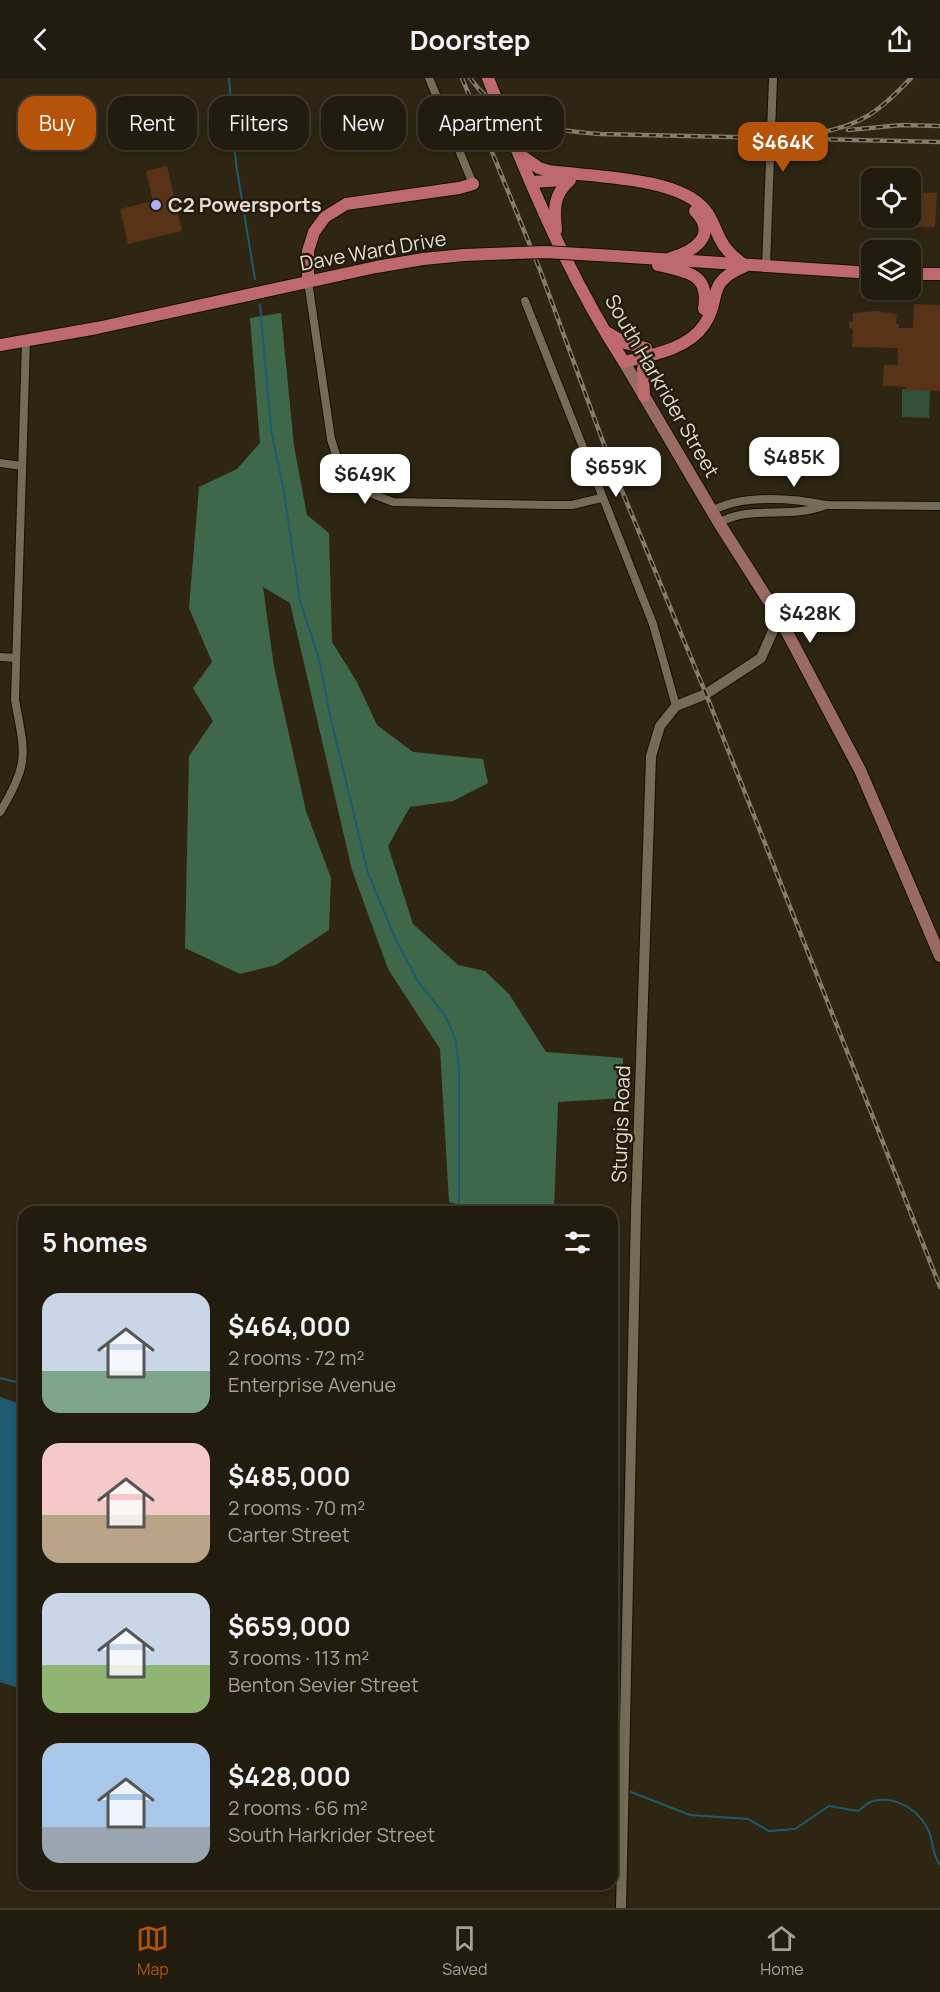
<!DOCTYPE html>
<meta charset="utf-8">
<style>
body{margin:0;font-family:Manrope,sans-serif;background:#2e291c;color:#f1f3f6;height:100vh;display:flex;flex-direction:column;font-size:22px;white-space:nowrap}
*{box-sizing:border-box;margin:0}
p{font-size:20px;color:#a2a19e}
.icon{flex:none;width:33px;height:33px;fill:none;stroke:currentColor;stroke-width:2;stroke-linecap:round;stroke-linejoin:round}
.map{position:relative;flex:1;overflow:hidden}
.side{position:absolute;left:18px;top:1128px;width:600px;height:684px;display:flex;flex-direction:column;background:#221c0e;border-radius:18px;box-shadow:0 3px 9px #0003,0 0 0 2px #3f3a2e}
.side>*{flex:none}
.banner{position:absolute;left:18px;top:18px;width:600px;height:54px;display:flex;gap:12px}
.fabs{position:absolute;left:861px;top:90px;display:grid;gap:12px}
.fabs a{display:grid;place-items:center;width:60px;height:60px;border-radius:12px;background:#221c0e;box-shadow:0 3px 9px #0003,0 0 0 2px #3f3a2e;font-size:30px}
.price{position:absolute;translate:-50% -51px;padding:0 14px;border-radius:12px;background:#fff;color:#222;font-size:20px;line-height:39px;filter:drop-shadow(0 2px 3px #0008)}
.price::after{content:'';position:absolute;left:50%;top:36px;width:18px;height:14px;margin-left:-9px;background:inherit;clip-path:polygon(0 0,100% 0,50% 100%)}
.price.active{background:#b45309;color:#fff}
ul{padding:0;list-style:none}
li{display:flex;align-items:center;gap:18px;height:150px;padding:0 24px}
li span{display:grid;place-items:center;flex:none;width:168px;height:120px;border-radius:18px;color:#555}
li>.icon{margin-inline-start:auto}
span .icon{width:72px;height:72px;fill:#fffc;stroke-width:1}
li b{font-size:26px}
h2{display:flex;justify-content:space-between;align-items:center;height:72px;padding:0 24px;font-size:26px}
.chip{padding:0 21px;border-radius:18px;background:#221c0e;box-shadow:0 3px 9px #0003,0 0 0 2px #3f3a2e;font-size:21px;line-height:54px}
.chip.active{background:#b45309;color:#fff}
header{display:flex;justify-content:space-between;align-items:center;height:78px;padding:0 24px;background:#221c0e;font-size:27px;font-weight:700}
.tab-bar{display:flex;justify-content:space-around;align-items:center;height:84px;border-top:2px solid #3f3a2e;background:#221c0e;font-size:16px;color:#a2a19e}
.tab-bar a{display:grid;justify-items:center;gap:3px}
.tab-bar .active{color:#b45309}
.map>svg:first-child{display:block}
</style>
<header><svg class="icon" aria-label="back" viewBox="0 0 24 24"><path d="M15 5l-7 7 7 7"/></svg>Doorstep<svg class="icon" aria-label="share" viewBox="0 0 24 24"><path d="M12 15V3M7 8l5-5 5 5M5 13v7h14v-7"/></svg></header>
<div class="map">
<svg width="940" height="1830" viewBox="0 0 940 1830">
<rect width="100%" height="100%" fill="#2e2613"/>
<path fill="#324f39" d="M902,311L930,312L929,340L902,339Z"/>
<path fill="#3e6849" d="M281,235L294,368L307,437L329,455L332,564L357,604L377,647L413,674L483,681L488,705L453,723L410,729L388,768L413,846L458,887L485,893L509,916L546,974L623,980L624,1020L558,1024L554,1134H483L449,1124L440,971L388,891L352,792L290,525L263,509L274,589L306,733L331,800L329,852L276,887L240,896L185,870L189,678L213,643L193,610L212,584L189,530L199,409L237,391L260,365L250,240Z"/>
<path fill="#1f5b6f" d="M0,1319L24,1327V1612L0,1604Z"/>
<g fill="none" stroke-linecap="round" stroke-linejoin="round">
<g stroke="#1f5b6f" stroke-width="2">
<path d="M229,0L236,86L255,201"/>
<path d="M260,227L271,351L284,414L300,523L319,581L330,637L368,795L396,862L419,905L445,937L456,963L459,993V1134"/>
<path d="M0,1300L24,1306"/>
<path d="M612,1703L618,1707"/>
<path d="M631,1714L690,1737L748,1741L769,1753L795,1751L829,1728L858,1733C862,1730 868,1724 873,1723C897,1717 922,1734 930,1756C933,1767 933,1778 940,1787"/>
</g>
</g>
<g fill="#593317">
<path d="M167,88L182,153L128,166L120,131L153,123L146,93Z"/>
<path d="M910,114L937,115L935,149L893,148V140H910Z"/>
<path d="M914,226L940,227V313L906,312V309L883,308L884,287H898V270L852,269L853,251L849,250V244H853V235L875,233L897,236L896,246H899V250H913Z"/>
</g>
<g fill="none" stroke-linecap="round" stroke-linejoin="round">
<g stroke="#160e01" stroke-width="10">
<g id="minor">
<path d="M429,0L473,106"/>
<path d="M766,189L773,0"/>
<path d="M308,203L331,361L338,383L351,401L370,415L393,424L553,427H572L601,420"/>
<path d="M525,223L653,546L676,628"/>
<path d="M0,385L22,388"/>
<path d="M712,433C742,416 793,420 826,427L940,428"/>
<path d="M719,445C751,426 789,442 826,427"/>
<path d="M0,579L16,580"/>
<path d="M0,734C30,685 25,676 15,622L26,263"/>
</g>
</g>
<g stroke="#160e01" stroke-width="12">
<path id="tertiary" d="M621,1830L636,1133L651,678L660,648L676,628L706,616L761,580L779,539"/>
</g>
<g stroke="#160e01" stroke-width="14">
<path id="secondary" d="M624,284L719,445L779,539L860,692L940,878"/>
</g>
<g stroke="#160e01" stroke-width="14">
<g id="primary">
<path d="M488,0C526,97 567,196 624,284C651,277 687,272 704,247C723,220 703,206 745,188"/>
<path d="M519,76L539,90L549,93C589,99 678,98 705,132C712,140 715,151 720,161C725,172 735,180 745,188"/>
<path d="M531,104L566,102"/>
<path d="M556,152C554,131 553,117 570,102"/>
<path d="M615,178L872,195"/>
<path d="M671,180C694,173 719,157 695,133"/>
<path d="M658,187C687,194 710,195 704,231"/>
<path d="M910,196H940"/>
<path d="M308,203V173L314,154L325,139L346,126L459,110L473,106"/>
<path d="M608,255L625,265L646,270"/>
<path d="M0,267L97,250L376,189L423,181L464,177"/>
<path d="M644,318L643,291L649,277"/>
</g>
</g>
<use href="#minor" stroke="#756c57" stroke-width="8"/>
<use href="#tertiary" stroke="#756c57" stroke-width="10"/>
<use href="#secondary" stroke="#996b62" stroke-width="12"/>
<use href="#primary" stroke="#be6a6d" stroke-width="12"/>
<g stroke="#837d6d" stroke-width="4.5">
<g id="rail">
<path d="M462,0L540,192L613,391L706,616L940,1209"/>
<path d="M470,0C503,46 548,52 600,56L940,64"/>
<path d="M848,52L902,47L940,48"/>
<path d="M817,55C861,48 881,32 911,0"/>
</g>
</g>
<use href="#rail" stroke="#241c0a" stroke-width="2" stroke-dasharray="7" stroke-linecap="butt"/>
<g stroke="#160e01" stroke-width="14" stroke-linecap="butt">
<path id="primary-bridge" d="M464,177L545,174L615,178"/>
</g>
<use href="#primary-bridge" stroke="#be6a6d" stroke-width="12"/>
</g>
<circle fill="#adaffb" stroke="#241c0a" stroke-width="2" cx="156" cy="127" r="6"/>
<g text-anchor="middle" stroke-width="5" stroke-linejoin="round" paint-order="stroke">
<g font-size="20" font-weight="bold" fill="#e2ddd2" stroke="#241c0a" text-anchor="start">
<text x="168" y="134">C2 Powersports</text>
</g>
<g font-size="20" fill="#e2ddd2" stroke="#241c0a">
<text transform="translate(373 173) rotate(-10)" y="7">Dave Ward Drive</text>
<text transform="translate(662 308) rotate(60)" y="7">South Harkrider Street</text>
<text transform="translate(621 1046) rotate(-88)" y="7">Sturgis Road</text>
</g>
</g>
</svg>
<div class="fabs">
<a><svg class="icon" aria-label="locate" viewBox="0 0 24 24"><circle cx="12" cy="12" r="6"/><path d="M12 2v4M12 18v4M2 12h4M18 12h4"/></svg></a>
<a><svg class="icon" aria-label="layers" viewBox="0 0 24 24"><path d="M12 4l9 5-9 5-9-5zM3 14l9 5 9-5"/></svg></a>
</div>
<b class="price active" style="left:783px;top:95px">$464K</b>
<b class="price" style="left:794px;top:410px">$485K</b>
<b class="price" style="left:616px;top:420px">$659K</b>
<b class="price" style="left:365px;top:427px">$649K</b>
<b class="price" style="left:810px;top:566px">$428K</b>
<div class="banner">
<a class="chip active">Buy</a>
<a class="chip">Rent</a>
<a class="chip">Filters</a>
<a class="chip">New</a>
<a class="chip">Apartment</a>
</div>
<section class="side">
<h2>5 homes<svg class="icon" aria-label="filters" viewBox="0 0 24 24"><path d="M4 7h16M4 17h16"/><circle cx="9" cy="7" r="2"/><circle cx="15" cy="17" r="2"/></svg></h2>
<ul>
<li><span style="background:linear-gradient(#c9d6e8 65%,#7fa58c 0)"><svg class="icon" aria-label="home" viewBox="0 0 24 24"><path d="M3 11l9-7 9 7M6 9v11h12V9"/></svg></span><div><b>$464,000</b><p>2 rooms · 72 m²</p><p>Enterprise Avenue</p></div></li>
<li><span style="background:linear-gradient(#f6c9c9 60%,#b9a48a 0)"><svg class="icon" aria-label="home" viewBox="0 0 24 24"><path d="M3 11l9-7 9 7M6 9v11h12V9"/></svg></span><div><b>$485,000</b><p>2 rooms · 70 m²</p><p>Carter Street</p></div></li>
<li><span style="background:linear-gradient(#c9d6e8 60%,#8fb573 0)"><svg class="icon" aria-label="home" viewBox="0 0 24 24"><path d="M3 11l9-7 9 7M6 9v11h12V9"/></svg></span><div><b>$659,000</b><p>3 rooms · 113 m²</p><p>Benton Sevier Street</p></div></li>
<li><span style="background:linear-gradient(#a9c7e8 70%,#9aa5b1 0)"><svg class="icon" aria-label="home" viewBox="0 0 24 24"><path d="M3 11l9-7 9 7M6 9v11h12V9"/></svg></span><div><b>$428,000</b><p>2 rooms · 66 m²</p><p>South Harkrider Street</p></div></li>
</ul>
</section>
</div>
<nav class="tab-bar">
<a class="active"><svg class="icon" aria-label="map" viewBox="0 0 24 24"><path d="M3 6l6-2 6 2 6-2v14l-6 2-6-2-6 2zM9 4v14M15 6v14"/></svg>Map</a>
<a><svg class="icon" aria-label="saved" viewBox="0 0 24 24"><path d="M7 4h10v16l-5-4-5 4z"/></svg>Saved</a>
<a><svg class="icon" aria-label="home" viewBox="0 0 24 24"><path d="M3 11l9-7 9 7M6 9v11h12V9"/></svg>Home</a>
</nav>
